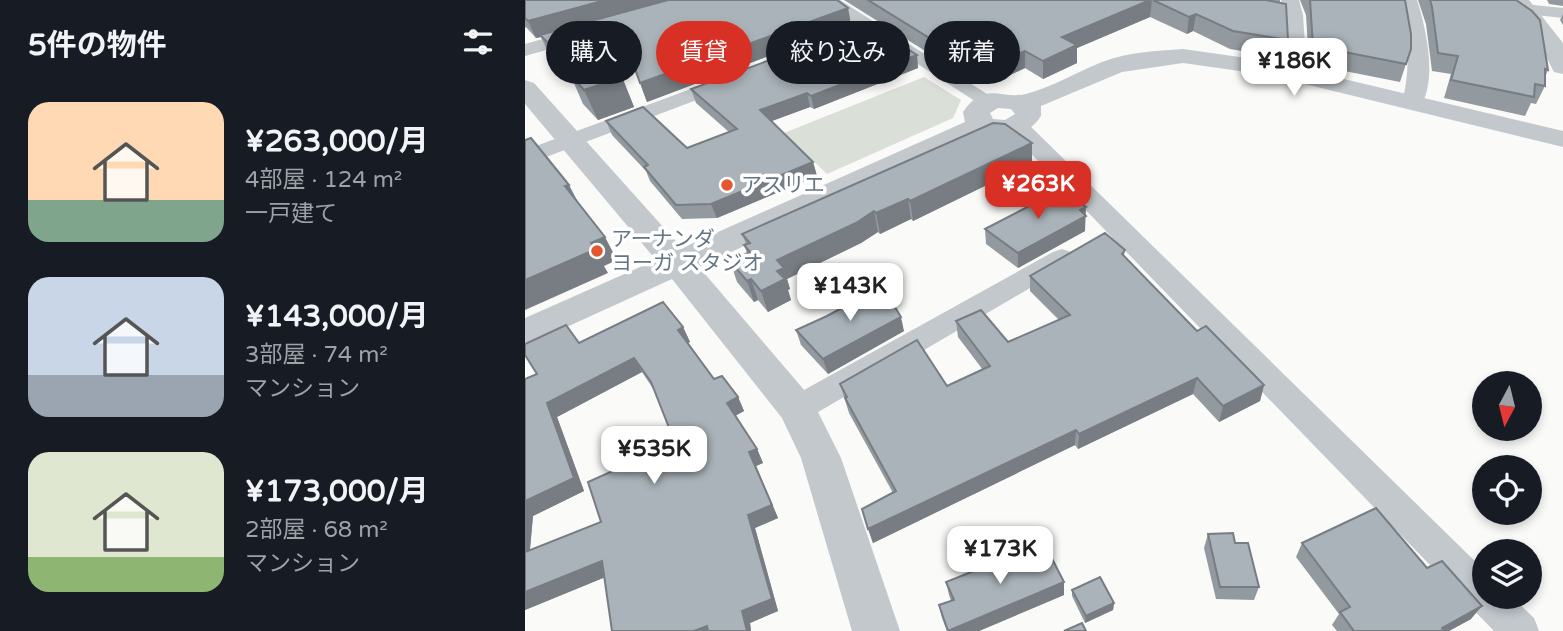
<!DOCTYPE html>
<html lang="ja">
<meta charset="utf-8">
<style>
body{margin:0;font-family:"Varela Round","Noto Sans JP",sans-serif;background:#20242c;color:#f1f3f6;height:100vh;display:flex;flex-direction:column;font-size:26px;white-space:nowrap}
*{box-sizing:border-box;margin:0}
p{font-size:23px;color:#9ea1a6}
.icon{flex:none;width:38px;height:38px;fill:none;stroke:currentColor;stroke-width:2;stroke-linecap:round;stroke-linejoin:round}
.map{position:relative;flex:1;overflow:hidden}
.sheet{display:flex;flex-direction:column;background:#171b24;width:525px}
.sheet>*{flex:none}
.hud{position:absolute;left:21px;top:21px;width:665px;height:63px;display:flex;gap:14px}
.needle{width:46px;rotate:187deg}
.fabs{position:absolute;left:947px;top:371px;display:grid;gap:14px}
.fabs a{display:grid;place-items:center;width:70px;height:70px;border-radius:50%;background:#171b24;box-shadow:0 4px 10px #0003;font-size:35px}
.price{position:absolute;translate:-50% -60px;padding:0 16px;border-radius:14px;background:#fff;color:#222;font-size:23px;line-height:46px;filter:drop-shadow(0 2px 4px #0008)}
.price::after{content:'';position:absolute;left:50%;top:42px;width:21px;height:16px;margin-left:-10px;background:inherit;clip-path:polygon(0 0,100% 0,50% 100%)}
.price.active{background:#d93025;color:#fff}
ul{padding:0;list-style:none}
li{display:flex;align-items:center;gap:21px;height:175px;padding:0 28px}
li span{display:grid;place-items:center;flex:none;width:196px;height:140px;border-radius:21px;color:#555}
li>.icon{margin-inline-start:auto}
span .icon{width:84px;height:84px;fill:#fffc;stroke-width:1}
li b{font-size:30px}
h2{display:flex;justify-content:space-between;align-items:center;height:84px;padding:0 28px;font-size:30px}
.pill{padding:0 24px;border-radius:32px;background:#171b24;box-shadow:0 4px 10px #0003;font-size:24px;line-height:63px}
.pill.active{background:#d93025;color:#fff}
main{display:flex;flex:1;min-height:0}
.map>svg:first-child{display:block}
</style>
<main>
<section class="sheet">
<h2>5件の物件<svg class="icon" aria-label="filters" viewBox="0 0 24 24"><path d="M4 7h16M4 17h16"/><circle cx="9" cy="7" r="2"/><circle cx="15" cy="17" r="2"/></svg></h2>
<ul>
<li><span style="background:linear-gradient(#ffd9b3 70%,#7fa58c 0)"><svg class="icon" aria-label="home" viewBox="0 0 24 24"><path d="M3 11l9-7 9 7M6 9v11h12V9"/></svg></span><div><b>¥263,000/月</b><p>4部屋 · 124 m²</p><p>一戸建て</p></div></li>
<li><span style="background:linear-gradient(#c9d6e8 70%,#9aa5b1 0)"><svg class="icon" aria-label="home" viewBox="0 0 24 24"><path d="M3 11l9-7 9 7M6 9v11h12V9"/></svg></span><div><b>¥143,000/月</b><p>3部屋 · 74 m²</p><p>マンション</p></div></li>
<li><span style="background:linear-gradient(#dfe7d0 75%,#8fb573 0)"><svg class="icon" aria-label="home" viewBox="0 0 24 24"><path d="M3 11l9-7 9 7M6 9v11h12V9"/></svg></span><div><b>¥173,000/月</b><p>2部屋 · 68 m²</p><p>マンション</p></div></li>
</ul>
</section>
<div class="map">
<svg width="1038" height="631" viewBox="0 0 1038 631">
<rect width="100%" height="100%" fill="#fafaf8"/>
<path fill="#dadfd7" d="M399,77L436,100L428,118L302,174L259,133Z"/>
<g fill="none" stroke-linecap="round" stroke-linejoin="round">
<g fill="#c3c8cc" fill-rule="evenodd">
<path d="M294,0H315L473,101L470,105H456Z"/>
<path d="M756,0H774L778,15L782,75L779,79H765L762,75L760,15Z"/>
<path d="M874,0H892C901,28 913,81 895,107H881L877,103C886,67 884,35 874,0Z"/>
<path d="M999,4L1038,8V18L993,13L990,9Z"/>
<path d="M56,28L65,34L63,38L0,56V44Z"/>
<path d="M204,75L211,77L214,81L211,85L0,165V150Z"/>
<path d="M492,119L500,121L959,570V597H987L1009,618L1014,631H969L484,131L481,126L484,121Z"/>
<path d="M537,249L546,252L550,258L546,264L283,418L272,421L261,418L256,409L261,400L528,252Z"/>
</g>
<g fill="#c3c8cc" fill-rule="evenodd">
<path d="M981,0H1004L1038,43V74L1029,72L1014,43Z"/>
<path d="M658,49L743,61L1038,131V147L743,75L658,63L597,72L516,106V116C503,136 481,139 459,134L174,267L286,398L316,458L375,631H327L276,458L257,418L147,279L0,346V318L131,260L0,104V80L9,83L157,248L440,122L438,112C460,80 476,100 501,94C527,87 552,72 577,62C603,52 631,51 658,49ZM473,108L486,109L490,114L480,120L468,119L465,113Z"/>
</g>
</g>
<g fill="#929a9f" fill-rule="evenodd">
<path d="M0,0L323,8L326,25L122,102L101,44L36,66L23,52L16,37L11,38L1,27L0,28Z"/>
<path d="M319,0H755V3L763,40L759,58L705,49L668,31L662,34L625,17L552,48V63L518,79L500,68L468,83L421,56L413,59Z"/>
<path d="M775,0H880L886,49L875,82L784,64L781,15Z"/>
<path d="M893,0H991L1023,70L1020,77V86L1011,104L1006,103L1000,116L919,98L926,74L907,71L901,24Z"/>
<path d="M1022,0H1038V6L1024,4Z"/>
<path d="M1038,14V25L1035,20Z"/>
<path d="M392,55L393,68L289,109L285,107L246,121L288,162L292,176L192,218L157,219L125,181L121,171L87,135L81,121L162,148L204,132L171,103L166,89Z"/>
<path d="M45,74L97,77L109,107L73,120L58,104Z"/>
<path d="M507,163L388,221L386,219L355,234L353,232L336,243L262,279L265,289L263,290L266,300L243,312L233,300L229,302L212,282L205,261L222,253L219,245L221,244L217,234Z"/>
<path d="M560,216V231L493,268L461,244L460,229Z"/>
<path d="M600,250L599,256L672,331L739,385L735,401L694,422L668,394L553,449L550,445L348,543L337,509L368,493L324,413L315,384L422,386L458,370L433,337L431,321L483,342L534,320L505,291V276Z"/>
<path d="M158,327L165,342L163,343L189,379L213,397L219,411L210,416L232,449L238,463L231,466L253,518L230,528L253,611L225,623L226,631H87L80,577L0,610V379L12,374L54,343ZM117,372L129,390L150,443L76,522L5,550L8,516L59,491L32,417Z"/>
<path d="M271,330L379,331L303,374L276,345Z"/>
<path d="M683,534L710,543L734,587L729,600L691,599L679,548Z"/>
<path d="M777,543L946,619L924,631H812L807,625L814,614L771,557Z"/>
<path d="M421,582H539V595L454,631H422L417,618L414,605L426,601L424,595Z"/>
<path d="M547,590L589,603L588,610L560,623L547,596Z"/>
</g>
<g fill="#777d82">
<path d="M81,0H149L15,35L16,37L11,38L3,21Z"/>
<path d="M627,0L625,17L552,48V63L518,79V61L537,37Z"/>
<path d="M323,8L326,25L122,102L115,83Z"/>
<path d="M671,14L668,31L662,34L664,17Z"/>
<path d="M95,26L102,43L36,66L28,48Z"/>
<path d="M420,38L421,56L413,59L411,42Z"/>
<path d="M500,51V68L468,83L467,65Z"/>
<path d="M392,55L393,68L289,109L286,96Z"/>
<path d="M97,77L109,107L73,120L59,90Z"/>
<path d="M282,93L285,107L239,124L235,110Z"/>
<path d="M507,143V163L388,221L385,201Z"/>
<path d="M288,162L292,176L192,218L186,204Z"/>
<path d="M44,185L56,208L40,186Z"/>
<path d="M383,199L386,219L355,234L351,213Z"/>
<path d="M561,207L560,231L493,268V253Z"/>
<path d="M349,211L353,232L336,243L262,279L265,289L263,290L266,300L243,312L236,291L252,271V260Z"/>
<path d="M80,237L92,260L79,266L83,273L0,310V280L66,243Z"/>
<path d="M226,279L233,300L229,302L222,281Z"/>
<path d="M376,317L379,331L303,374L298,359Z"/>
<path d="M158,327L165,342L160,344L153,330Z"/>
<path d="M109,358L117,372L32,417L59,491L8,516L3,569L0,565V501L22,403Z"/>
<path d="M672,378L668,394L553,449L554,434Z"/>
<path d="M739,385L735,401L694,422L698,406Z"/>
<path d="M213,397L219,411L208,417L202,403Z"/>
<path d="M551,430L550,445L348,543L343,529Z"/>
<path d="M232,449L238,463L231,466L253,518L230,528L253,611L225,623L226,631H222L217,611L223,515L224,452Z"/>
<path d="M77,561L88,574L0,610V592Z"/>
<path d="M539,582V595L454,631H423Z"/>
<path d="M589,603L588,610L560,623L561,616Z"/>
<path d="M957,606L946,619L924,631H914L917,628Z"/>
<path d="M182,626L186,631H169Z"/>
</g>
<g fill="#aab3b9" stroke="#777d82" stroke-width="2">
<path d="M0,0H81L3,21L0,18Z"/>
<path d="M143,0H312L323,8L115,83L95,26L28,48L15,35Z"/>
<path d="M343,0H625L537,37L552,45L518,61L500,51L467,65L420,38L411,42Z"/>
<path d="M628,0H741L761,4L763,40L708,31L671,14L664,17Z"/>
<path d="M785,0H880L886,34V49L881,64L788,46Z"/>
<path d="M905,0H991L1007,11L1015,20L1023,70L1020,69V86L1010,84L1009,97L926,80L933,56L913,53L907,7Z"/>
<path d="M343,24L392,55L286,96L282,93L235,110L288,162L186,204L151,205L119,167L123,165L81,121L118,107L162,148L212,129L166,89Z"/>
<path d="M81,62L97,77L59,90L45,74Z"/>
<path d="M468,123L480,124L507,143L385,201L383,199L351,213L349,211L331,223L252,260L259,268L252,271L260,279L236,291L226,279L222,281L205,261L225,252L219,245L225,243L217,234Z"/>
<path d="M6,138L44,185L40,186L80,237L66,243L71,249L0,280V140Z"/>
<path d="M535,190L561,207L555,210L561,216L493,253L460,229Z"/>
<path d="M580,233L600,250L597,254L672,331L681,326L739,385L698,406L672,378L554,434L551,430L343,529L337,509L371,491L320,398L322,397L315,384L392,340L422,386L465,366L431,321L456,310L483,342L545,315L505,276Z"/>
<path d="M357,286L376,317L298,359L271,330L302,316Z"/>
<path d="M138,302L158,327L153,330L189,379L197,376L213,397L202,403L232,449L224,452L247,505L223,515L247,599L217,611L222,631H183L182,626L169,631H87L77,561L0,592V552L76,522L63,482L150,443L126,382L109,358L22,403L49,478L0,501V379L12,374L0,355V344L41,325L54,343Z"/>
<path d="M851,508L902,568L917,561L957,606L917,628L919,631H829L815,612L825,607L777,543Z"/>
<path d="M708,533L710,543H723L734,587H695L683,534Z"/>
<path d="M519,543L539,582L423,631L414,605L429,600L421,582Z"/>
<path d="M575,577L589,603L561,616L547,590Z"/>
<path d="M557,623L561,631H539Z"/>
</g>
<g fill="#e4572e" stroke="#fff" stroke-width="2.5">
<circle cx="202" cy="185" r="7"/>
<circle cx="72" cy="251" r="7"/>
</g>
<g text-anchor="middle" stroke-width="7" stroke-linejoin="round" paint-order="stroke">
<g font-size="21" fill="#657683" stroke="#fff" text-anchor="start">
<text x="216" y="192">アスリエ</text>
<text x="86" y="246">アーナンダ<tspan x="86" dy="24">ヨーガ スタジオ</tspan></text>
</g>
</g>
</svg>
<div class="fabs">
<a><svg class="needle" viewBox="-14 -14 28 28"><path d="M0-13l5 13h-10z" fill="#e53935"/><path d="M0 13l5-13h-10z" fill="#9ea1a6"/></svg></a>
<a><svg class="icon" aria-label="locate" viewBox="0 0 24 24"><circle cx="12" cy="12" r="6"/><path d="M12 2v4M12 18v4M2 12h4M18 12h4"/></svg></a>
<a><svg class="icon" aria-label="layers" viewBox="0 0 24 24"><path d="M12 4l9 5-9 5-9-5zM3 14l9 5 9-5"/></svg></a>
</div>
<b class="price" style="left:769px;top:98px">¥186K</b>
<b class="price active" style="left:513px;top:221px">¥263K</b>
<b class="price" style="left:325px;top:323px">¥143K</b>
<b class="price" style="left:129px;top:486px">¥535K</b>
<b class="price" style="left:475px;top:586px">¥173K</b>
<div class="hud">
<a class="pill">購入</a>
<a class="pill active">賃貸</a>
<a class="pill">絞り込み</a>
<a class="pill">新着</a>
</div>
</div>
</main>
